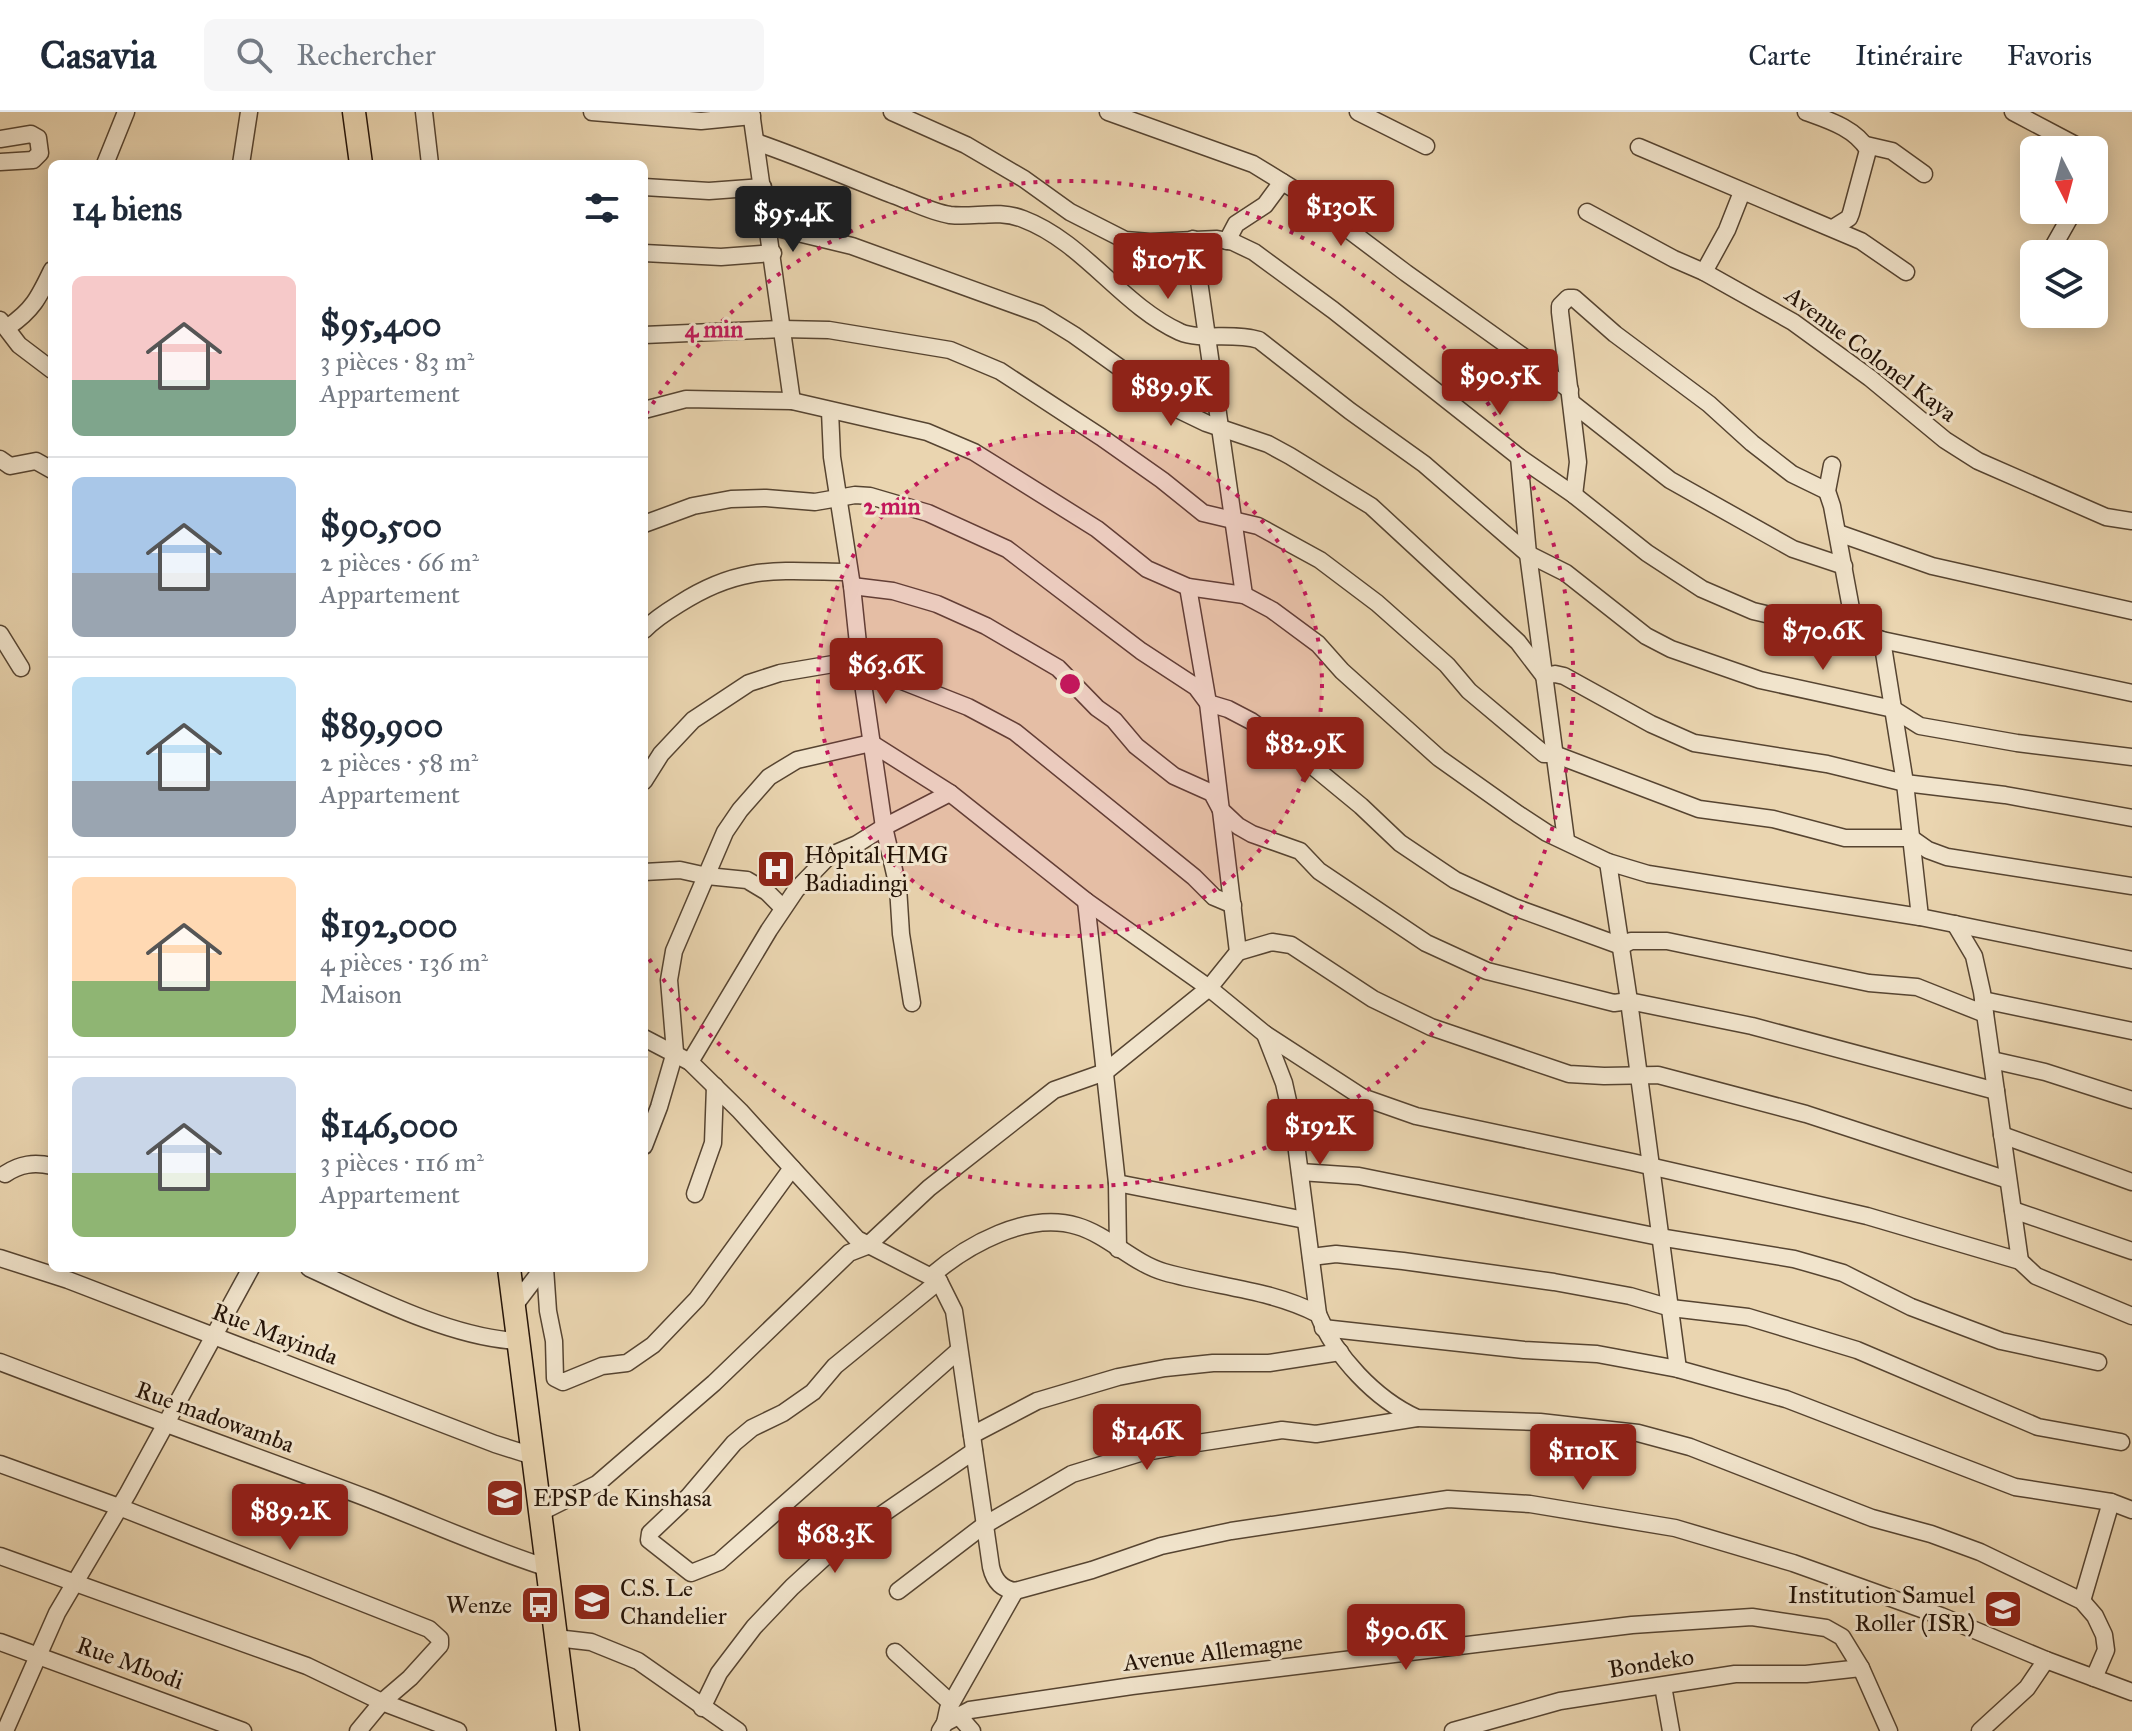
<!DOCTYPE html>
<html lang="fr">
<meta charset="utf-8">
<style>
body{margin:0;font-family:"IM FELL Great Primer",serif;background:#f6f6f7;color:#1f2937;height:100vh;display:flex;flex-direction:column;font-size:30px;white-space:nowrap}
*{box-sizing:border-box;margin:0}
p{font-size:26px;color:#747a83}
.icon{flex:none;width:44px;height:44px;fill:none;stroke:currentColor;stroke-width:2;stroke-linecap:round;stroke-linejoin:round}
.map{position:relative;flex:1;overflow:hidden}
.panel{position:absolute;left:48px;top:48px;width:600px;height:1112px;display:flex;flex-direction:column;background:#fff;border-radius:12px;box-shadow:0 4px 20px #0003}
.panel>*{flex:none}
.needle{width:52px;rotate:174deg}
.buttons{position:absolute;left:2020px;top:24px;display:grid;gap:16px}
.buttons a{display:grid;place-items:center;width:88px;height:88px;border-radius:12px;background:#fff;box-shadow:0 4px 20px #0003;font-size:40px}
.price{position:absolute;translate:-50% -68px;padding:0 18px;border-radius:8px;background:#8f2418;color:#fff;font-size:26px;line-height:52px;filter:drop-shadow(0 2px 4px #0008)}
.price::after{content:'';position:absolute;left:50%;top:48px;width:24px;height:18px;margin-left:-12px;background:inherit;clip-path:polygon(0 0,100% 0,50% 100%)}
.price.selected{background:#222;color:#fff}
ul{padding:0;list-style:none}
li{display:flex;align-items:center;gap:24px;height:200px;padding:0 24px}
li+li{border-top:2px solid #e0e1e3}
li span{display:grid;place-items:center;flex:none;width:224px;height:160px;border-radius:12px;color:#555}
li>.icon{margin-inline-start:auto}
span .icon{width:96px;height:96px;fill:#fffc;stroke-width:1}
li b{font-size:34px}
h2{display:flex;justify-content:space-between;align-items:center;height:96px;padding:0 24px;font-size:34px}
header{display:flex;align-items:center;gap:48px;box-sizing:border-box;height:112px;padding:0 40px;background:#fff;border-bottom:2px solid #e0e1e3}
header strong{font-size:38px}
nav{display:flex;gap:44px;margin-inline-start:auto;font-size:28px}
.search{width:560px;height:72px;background:#f6f6f7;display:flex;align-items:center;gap:20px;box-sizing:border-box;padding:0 28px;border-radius:12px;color:#747a83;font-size:30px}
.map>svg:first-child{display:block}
</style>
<header>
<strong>Casavia</strong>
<div class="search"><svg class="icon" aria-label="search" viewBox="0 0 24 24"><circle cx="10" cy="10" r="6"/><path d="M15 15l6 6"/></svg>Rechercher</div>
<nav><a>Carte</a><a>Itinéraire</a><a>Favoris</a></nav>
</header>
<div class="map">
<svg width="2132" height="1619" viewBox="0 0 2132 1619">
<rect width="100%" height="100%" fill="#ead5b0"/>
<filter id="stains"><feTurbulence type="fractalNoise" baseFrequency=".0025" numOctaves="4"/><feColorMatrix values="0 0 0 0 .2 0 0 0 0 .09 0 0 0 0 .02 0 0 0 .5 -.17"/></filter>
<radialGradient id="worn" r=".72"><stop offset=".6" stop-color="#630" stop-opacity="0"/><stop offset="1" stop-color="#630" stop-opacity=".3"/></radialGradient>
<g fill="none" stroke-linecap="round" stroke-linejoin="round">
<g stroke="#564431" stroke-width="19">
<g id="minor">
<path d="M424,0L430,52"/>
<path d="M592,0L701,9L752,4"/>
<path d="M751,0L792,289"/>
<path d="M892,0L966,33L1024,67L1070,100L1125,128L1150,130L1217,127L1233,130L1254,140L1333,198L1519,345L1574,383L1647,441L1702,477L1753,499L1804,511L1855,518L1882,528L2132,581"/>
<path d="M1108,0L1253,52L1297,79L1406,161L1570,278"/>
<path d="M1358,0L1426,34"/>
<path d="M1806,0C1828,8 1855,16 1868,38L1851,101L1849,106L1833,116"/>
<path d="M2013,0L2085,38"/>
<path d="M0,27L31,22L38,26L40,41L33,48L0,50"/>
<path d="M756,30C802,46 847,65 893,83C910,89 931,100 950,103C975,106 998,97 1023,107C1084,130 1121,193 1180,220C1201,229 1232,220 1259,228L1350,299L1424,352L1528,442L1566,461L1646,524L1671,537L1760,568L1893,597L1920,614L2017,631L2132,645"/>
<path d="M1866,33L1892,39L1924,62"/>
<path d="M1639,35L1861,129L1906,160"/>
<path d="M105,52L126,0"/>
<path d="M241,52L249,0"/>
<path d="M644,75L709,79L763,75"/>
<path d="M1587,100L1674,147L1704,160L1793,210L1870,266L1945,328L1978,349L2106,405L2132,409"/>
<path d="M769,114L852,134L1040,202L1074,223L1179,298L1206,311L1268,332L1290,344L1371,394L1518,530L1544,564L1555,562L1564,564L1651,612L1694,631L1827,652L1905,671L2005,683L2132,706"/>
<path d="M1193,127L1244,483"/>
<path d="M1227,129L1236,112L1265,93L1282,70"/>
<path d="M2053,135L2074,98"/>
<path d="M644,141L721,145L773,141"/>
<path d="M1704,160L1727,118L1742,80"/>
<path d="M0,208L19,233L52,258"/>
<path d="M8,215C33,198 39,185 52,158"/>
<path d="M644,223L782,217L829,218L950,238L1000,259L1101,325L1162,368L1203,401L1258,414L1320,448L1377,491L1447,553L1469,579L1544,642H1554L1699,697L1773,707L1845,726H1911L1928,738L1947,745L2132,774"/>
<path d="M1572,291L1670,368L1793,437L1844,454"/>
<path d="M644,298L686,287L792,289L927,320L974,340L1097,417L1147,457L1188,475L1244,483L1272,498L1318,532L1342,559L1439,646L1518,702L1547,721L1608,750L1648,762L1920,805L2132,848"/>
<path d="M830,299L832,345L852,474L860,551L884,715L898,775L901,822L912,891"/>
<path d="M1519,345L1528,442L1566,728"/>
<path d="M0,347L10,354L36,349L52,358"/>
<path d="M1832,353L1827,379L1832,394L1855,518"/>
<path d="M1574,383L1578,350L1560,200V194L1568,186H1574L1615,222L1709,292L1752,331L1792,362L1827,379"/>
<path d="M644,412L693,394L731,387L766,386L815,390L855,383L870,384L928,401L1007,437L1141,539L1196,575L1208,591L1228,597L1251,609L1310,652L1361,694L1400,731L1455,768L1514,795L1621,834L1631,829H1667L1869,871L1917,875L1985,902"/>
<path d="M1838,421L1932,454L2132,499"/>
<path d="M852,474L893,479L937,492L986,514L1058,556L1097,596L1114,608L1136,634L1174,664L1212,681L1221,698L1238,714L1252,722L1300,739L1319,759L1426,831L1487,859L1614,891L1629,889L1752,914L1996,979"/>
<path d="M644,518C655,507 666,500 679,492C741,452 779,459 849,460"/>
<path d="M0,522L21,556"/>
<path d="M1882,528L1905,671L1920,805"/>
<path d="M644,669L661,642L693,608L749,571L780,561L851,549L968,595L1015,620L1194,765L1214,785L1233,793"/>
<path d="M1608,750L1629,889L1678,1257"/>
<path d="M644,760L680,758L707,764L747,768L767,780L783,796"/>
<path d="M1086,789L1117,1071L1118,1137"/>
<path d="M1238,840L1272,830L1291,833L1373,887L1431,915L1569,962L1604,964L1658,963L1806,1002L2008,1068"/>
<path d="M1983,888L2132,919"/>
<path d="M1265,922L1284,971L1294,1016L1318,1202"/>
<path d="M644,926L690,950L740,999L857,1127L939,1169L954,1199L991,1455C994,1468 1001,1477 1015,1479L1092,1458L1161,1434L1231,1419L1448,1387L1530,1392L1675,1416L1793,1451L1941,1504L2046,1548L2132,1580"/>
<path d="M1992,948L2045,960L2132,988"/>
<path d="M690,950L769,818L796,778L829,744L857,732L884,715L950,681"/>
<path d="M2002,1023L2132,1070"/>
<path d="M644,1034L659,995L675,940L669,868L674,839L725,720L740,698L769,665L797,648L871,631L950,681L1086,789L1209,876L1265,922L1362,985L1416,1004L1632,1050L1867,1104L2020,1149L1982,880L1974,844L1955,812"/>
<path d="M1300,1060L1359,1064L1659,1125L1794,1147L1843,1161L1911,1195L2001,1229L2098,1250"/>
<path d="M5,1062C20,1052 34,1050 52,1054"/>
<path d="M1117,1071L1305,1108"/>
<path d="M695,1082L713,1031L715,974"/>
<path d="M2013,1098L2132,1139"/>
<path d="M1311,1145L1336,1142L1403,1149L1554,1170L1630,1184L1671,1196L1748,1205L1857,1238L2038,1315L2121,1330"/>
<path d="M0,1146L68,1168L495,1332L533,1344"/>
<path d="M2020,1149L2036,1164L2132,1204"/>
<path d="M309,1156C370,1184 451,1226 518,1229"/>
<path d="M545,1156L548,1199L554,1229L555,1266L563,1270L602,1254L627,1251L653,1233L697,1187L792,1056"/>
<path d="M931,1164C967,1133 1027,1099 1077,1114C1108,1123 1133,1151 1164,1160C1216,1175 1269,1177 1318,1202C1335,1244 1375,1287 1417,1306L1540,1310L1638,1321L1690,1335L1872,1406L1931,1422L1980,1440L2082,1489L2095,1504L2104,1523L2106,1538L2094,1566"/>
<path d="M939,1169L835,1254L813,1280L783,1301L752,1316L734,1331L689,1384L650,1421L649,1428L691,1461L719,1450L958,1239"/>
<path d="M514,1194L543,1156"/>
<path d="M1323,1216L1524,1238L1597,1242L1678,1257L1786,1287L2015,1375L2111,1390L2132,1398"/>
<path d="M0,1250C123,1297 248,1341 372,1388C431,1411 488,1437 548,1456"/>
<path d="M972,1323L1037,1289L1118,1265L1165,1256L1213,1251H1269L1340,1240"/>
<path d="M0,1352L119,1395L429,1517L440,1527V1533L410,1566L382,1590L358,1619"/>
<path d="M541,1400L597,1372L714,1271L849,1141L867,1134L929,1076L1054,978L1105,960L1209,876L1238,840L1208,591L1188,475"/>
<path d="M0,1444L307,1554L382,1590L458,1619"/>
<path d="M898,1479L983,1414L1072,1362L1140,1341L1191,1332L1282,1318L1316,1322L1417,1306"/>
<path d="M2082,1489L2111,1390"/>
<path d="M556,1526L591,1530L638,1549L738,1619"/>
<path d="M0,1530L243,1619"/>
<path d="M895,1540L951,1591"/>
<path d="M1663,1574L1671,1619"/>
<path d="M702,1596L719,1561L754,1515L792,1475L839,1432L974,1339"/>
<path d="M958,1603L972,1619"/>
<path d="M945,1611L948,1597L1015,1479"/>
<path d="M5,1619L57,1501L128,1381L251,1156"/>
<path d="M940,1619L945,1611L970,1598L1132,1574L1632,1513L1752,1505L1826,1516L1842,1525L1861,1556L1889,1619"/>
<path d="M1453,1619L1560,1589L1735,1562H1806L1861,1556"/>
<path d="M1980,1619L2027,1576L2046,1548"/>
</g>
</g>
<g stroke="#241307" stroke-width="25">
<g id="highway">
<path d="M354,0L361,52"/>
<path d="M509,1156L568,1619"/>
</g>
</g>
<use href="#minor" stroke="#f1e4cc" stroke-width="16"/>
<use href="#highway" stroke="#ead5b0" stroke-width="22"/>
</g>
<circle cx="1070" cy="572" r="252" fill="#c2185b" fill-opacity=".12"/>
<g fill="none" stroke="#c2185b" stroke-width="4" stroke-dasharray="4 8">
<circle cx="1070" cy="572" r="252"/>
<path d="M646 302A503 503 0 1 1 646 842"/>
</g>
<defs>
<g id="hospital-square" transform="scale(2)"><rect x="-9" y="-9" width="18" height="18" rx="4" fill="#8f2418" stroke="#f1e4cc"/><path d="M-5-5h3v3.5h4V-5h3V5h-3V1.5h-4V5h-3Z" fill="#fff"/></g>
<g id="school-square" transform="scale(2)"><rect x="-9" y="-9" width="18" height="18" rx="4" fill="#8f2418" stroke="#f1e4cc"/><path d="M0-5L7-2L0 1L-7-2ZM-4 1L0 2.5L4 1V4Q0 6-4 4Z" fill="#fff"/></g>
<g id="bus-square" transform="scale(2)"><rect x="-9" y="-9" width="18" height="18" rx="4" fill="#8f2418" stroke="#f1e4cc"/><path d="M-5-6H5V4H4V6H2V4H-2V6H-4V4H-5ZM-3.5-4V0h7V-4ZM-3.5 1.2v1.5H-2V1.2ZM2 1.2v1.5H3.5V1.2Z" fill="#fff"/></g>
</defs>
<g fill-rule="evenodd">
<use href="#hospital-square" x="776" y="757"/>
<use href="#school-square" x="505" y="1386"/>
<use href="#school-square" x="592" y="1490"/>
<use href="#bus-square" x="540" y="1493"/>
<use href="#school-square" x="2003" y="1497"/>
</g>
<g text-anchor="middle" stroke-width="6" stroke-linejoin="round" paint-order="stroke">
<g font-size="24" fill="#241307" stroke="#f1e4cc">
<text transform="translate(1871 242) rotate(37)" y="8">Avenue Colonel Kaya</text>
<text transform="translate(275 1222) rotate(21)" y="8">Rue Mayinda</text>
<text transform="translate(215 1305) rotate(20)" y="8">Rue madowamba</text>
<text transform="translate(1213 1540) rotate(-7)" y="8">Avenue Allemagne</text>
<text transform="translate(130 1551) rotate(20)" y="8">Rue Mbodi</text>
<text transform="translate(1651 1551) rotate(-9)" y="8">Bondeko</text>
</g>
<g font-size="24" fill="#241307" stroke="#f1e4cc" text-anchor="start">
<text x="804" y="751">Hôpital HMG<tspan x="804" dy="28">Badiadingi</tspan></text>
<text x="533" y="1394">EPSP de Kinshasa</text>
<text x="620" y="1484">C.S. Le<tspan x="620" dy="28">Chandelier</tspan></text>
<text x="1975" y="1491" text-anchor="end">Institution Samuel<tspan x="1975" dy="28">Roller (ISR)</tspan></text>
<text x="512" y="1501" text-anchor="end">Wenze</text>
</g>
</g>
<circle cx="1070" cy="572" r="12" fill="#c2185b" stroke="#f1e4cc" stroke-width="4"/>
<g font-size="24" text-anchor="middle" font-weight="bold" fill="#c2185b" stroke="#f1e4cc" stroke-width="6" stroke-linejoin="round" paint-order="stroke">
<text x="714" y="225">4 min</text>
<text x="892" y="402">2 min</text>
</g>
<rect width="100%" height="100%" filter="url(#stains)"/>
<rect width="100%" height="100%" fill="url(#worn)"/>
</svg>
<div class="buttons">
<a><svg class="needle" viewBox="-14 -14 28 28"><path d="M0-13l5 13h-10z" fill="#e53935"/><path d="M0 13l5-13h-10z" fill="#747a83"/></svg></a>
<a><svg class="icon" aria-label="layers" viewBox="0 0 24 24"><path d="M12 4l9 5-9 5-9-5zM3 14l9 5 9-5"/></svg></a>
</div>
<b class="price" style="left:1341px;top:136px">$130K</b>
<b class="price selected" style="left:793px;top:142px">$95.4K</b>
<b class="price" style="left:1168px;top:189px">$107K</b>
<b class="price" style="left:1500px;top:305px">$90.5K</b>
<b class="price" style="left:1171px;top:316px">$89.9K</b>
<b class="price" style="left:1823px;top:560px">$70.6K</b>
<b class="price" style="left:886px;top:594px">$63.6K</b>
<b class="price" style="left:1305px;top:673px">$82.9K</b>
<b class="price" style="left:1320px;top:1055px">$192K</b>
<b class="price" style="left:1147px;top:1360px">$146K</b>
<b class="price" style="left:1583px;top:1380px">$110K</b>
<b class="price" style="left:290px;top:1440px">$89.2K</b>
<b class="price" style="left:835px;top:1463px">$68.3K</b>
<b class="price" style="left:1406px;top:1560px">$90.6K</b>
<section class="panel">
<h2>14 biens<svg class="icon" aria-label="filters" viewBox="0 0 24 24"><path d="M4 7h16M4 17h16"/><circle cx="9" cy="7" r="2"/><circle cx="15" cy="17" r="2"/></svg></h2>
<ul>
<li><span style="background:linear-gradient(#f6c9c9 65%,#7fa58c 0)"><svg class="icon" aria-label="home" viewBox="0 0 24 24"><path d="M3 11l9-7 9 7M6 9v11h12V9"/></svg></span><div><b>$95,400</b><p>3 pièces · 83 m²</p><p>Appartement</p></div></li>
<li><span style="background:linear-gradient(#a9c7e8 60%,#9aa5b1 0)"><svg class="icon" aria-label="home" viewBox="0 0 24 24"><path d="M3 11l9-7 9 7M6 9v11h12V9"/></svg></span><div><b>$90,500</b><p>2 pièces · 66 m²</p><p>Appartement</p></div></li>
<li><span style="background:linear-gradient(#bfe0f5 65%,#9aa5b1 0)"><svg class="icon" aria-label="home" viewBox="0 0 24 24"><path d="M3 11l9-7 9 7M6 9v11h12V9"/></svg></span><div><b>$89,900</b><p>2 pièces · 58 m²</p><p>Appartement</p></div></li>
<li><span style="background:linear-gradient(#ffd9b3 65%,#8fb573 0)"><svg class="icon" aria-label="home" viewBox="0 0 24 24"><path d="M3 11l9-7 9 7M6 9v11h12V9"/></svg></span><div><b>$192,000</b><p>4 pièces · 136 m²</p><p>Maison</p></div></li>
<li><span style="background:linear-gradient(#c9d6e8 60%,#8fb573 0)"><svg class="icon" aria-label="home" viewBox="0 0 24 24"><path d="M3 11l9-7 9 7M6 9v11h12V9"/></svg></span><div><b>$146,000</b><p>3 pièces · 116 m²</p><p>Appartement</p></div></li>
</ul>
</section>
</div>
